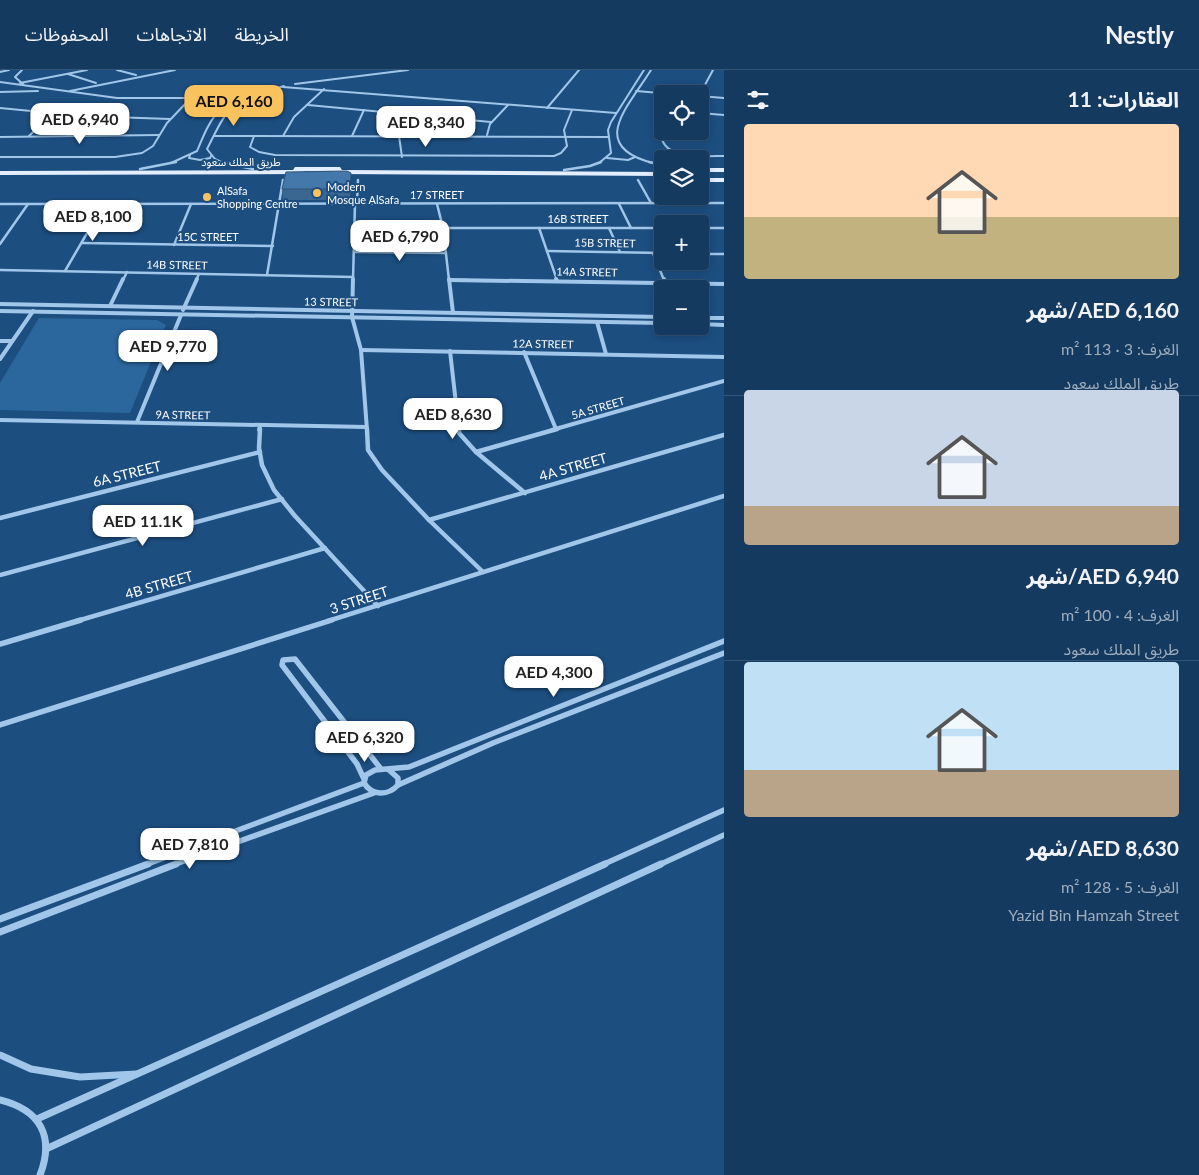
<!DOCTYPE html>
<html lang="ar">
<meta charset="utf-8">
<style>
body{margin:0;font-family:Lato,"Noto Sans Arabic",sans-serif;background:#224569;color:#f1f3f6;direction:rtl;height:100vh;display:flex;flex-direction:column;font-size:19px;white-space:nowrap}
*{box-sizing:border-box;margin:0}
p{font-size:16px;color:#9dadbd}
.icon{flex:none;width:28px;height:28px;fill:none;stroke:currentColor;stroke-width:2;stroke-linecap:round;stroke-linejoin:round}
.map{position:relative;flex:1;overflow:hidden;direction:ltr}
.sheet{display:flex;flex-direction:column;background:#153a60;width:475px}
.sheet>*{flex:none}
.tools{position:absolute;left:654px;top:15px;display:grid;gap:10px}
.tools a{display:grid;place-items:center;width:55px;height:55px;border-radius:5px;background:#153a60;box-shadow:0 2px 8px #0003,0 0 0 1px #345475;font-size:25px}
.price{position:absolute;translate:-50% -42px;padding:0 11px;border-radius:10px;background:#fff;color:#222;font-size:16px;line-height:32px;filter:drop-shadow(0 1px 2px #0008)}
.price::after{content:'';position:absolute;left:50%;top:30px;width:15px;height:11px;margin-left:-8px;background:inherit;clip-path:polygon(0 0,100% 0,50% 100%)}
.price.current{background:#fac25d;color:#111}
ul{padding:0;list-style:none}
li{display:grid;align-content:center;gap:10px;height:265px;padding:0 20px}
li+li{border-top:1px solid #345475}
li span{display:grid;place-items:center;height:155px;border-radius:5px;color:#555}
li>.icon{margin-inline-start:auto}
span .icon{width:90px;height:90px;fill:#fffc;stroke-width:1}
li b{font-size:21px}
h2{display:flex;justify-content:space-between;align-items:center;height:60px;padding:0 20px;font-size:21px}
header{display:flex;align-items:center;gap:30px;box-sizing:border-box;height:70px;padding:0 25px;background:#153a60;border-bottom:1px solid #345475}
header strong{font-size:24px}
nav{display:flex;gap:28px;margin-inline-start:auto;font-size:18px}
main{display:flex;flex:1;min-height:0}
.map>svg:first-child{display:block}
</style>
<header>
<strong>Nestly</strong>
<nav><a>الخريطة</a><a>الاتجاهات</a><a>المحفوظات</a></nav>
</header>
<main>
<section class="sheet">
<h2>العقارات: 11<svg class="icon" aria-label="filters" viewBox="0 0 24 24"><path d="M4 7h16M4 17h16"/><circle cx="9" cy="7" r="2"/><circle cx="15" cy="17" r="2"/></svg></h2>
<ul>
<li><span style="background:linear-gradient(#ffd9b3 60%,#c2b280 0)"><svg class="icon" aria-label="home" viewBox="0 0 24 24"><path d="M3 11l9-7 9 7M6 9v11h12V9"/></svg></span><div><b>AED 6,160/شهر</b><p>الغرف: 3 · 113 m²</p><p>طريق الملك سعود</p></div></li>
<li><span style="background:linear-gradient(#c9d6e8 75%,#b9a48a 0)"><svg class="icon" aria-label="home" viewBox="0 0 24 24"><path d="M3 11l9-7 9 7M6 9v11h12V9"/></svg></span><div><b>AED 6,940/شهر</b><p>الغرف: 4 · 100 m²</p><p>طريق الملك سعود</p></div></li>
<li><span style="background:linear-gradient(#bfe0f5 70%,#b9a48a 0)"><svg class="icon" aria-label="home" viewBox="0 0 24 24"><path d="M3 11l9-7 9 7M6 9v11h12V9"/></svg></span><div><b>AED 8,630/شهر</b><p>الغرف: 5 · 128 m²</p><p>Yazid Bin Hamzah Street</p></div></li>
</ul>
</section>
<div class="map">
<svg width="724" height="1105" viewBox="0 0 724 1105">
<rect width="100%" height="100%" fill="#1c4e80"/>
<path fill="#2b669d" d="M39,248L157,250L166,255L130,343L0,340V313Z"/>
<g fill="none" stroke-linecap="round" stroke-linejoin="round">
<g stroke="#a0c6e9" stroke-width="2">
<path d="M22,0L15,7L23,14"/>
<path d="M117,0L136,5"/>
<path d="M651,0C628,37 587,76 653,93"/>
<path d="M0,2L9,0"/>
<path d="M68,4L96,13"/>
<path d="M0,12L117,28H233"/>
<path d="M20,13L87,0"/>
<path d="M295,14L408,0"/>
<path d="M283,17L616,43"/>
<path d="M70,21L175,0"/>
<path d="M636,21L672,24"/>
<path d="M0,22L38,21"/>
<path d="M700,24L713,0"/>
<path d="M700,26L724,28"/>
<path d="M308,35L491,52"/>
<path d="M0,38L83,46L170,49"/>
<path d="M547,38L579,0"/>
<path d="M700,43L724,45"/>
<path d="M662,57C655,91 702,86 724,86"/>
<path d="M487,65L490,54L508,35"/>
<path d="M29,66L53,43"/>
<path d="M68,66L92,46"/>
<path d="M214,66L609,67"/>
<path d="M254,66L250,77L259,82L275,85L554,86L561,83L567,76L564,60L572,40"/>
<path d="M283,66L294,47L324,19"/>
<path d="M352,66L364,40"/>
<path d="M399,66L402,87"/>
<path d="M0,67L159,65"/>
<path d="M190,85L189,88L200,90L210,88L211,86"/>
<path d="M0,87H115L142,83L153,76L167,53L188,31"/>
<path d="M607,88L628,90L635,87"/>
<path d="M171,93L197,81C211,48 215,37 250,22"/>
<path d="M223,93L215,89L207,79C216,62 223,43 239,31C249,24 272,20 284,16"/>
<path d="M599,93L611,83L608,60L611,52L644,0"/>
</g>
<g stroke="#a0c6e9" stroke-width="2.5">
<path d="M220,92L253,99"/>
<path d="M649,92L662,95"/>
<path d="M140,99L176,92"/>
<path d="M564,100L590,96L601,92"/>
<path d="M638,110L651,133"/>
<path d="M357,133L358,110"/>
<path d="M0,134L724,133"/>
<path d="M437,134L443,158L449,210"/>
<path d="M619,134L631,158"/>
<path d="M443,158H662"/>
<path d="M539,158L557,210"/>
<path d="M609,158L620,182"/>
<path d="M700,158H724"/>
<path d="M82,173L273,176"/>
<path d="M0,174L28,134"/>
<path d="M174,175L191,134"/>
<path d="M547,181L662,183"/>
<path d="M354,182L446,183"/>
<path d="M653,183L664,210"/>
<path d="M700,184H724"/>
<path d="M0,200L353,207"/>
<path d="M65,201L104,134"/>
<path d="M267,205L283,110"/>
<path d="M123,210L127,202"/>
<path d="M196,210L199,204"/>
<path d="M353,210L355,133"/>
<path d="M449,210H468"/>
</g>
<g stroke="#a0c6e9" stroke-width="4">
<path d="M353,209L352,247L361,280L367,360"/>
<path d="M449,209L453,243"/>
<path d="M556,209L557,211"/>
<path d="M664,209L668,219"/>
<path d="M449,210L724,214"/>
<path d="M0,234L662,247"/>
<path d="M110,236L123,209"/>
<path d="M183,240L197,209"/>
<path d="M0,241L662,253"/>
<path d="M700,248H724"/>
<path d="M597,252L606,284"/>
<path d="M700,254L724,255"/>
<path d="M0,271H12"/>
<path d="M361,280L724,287"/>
<path d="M450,281L459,360"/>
<path d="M524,282L556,359"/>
<path d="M0,289L33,241"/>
<path d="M0,350L366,357"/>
<path d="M137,352L181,245"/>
<path d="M259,360L260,355"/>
<path d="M552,360L724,311"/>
</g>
<g stroke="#a0c6e9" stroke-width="4.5">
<path d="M260,359L259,378L262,395L274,420L295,446L378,536"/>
<path d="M367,359L368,380L382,400L429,450L483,502"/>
<path d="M459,359V363L476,382L525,423"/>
<path d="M476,382L557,359"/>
<path d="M0,448L260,382"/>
<path d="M429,450L724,365"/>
<path d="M0,505L282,429"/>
<path d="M77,551L325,478"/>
<path d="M328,551L724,426"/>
</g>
<g stroke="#a0c6e9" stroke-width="5.5">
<path d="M724,571L409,697L375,700L366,705L364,713C372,726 388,726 398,715L493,673L724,583"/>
<path d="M0,574L81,550"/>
<path d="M0,655L332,550"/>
<path d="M389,700L398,708V715"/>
<path d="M364,709L357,694L282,595L283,590L295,589L381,699"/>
<path d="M145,795L364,713"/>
<path d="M173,795L374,723"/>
<path d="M602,795L724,740"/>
<path d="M659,795L724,765"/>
</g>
<g stroke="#a0c6e9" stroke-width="7">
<path d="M0,849L148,794"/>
<path d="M0,862L176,794"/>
<path d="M0,985L31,999L80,1007L136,1004"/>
<path d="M0,1030C40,1040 55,1066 40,1105"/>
<path d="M37,1049L605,794"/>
<path d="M46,1079L661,794"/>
</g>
<g fill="#e3effe" fill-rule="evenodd">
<path d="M295,97H340L342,100L662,102V106L333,104L331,101H305L303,104L0,105V101L293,100Z"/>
<rect x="700" y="98" width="24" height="4"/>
<rect x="700" y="108" width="24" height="4"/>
</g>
</g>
<path fill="#3a6792" d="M351,103L350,130H283L282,119Z"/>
<path fill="#305477" d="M351,103V115L350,130V119Z"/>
<path fill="#4478aa" stroke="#305477" d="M347,101L351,103L350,119H282L286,102Z"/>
<g fill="#fac25d" stroke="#1c4e80" stroke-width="2">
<circle cx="317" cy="123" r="5"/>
<circle cx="207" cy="127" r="5"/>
</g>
<g text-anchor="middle" stroke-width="4" stroke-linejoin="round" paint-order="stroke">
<g font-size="11" fill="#fff" stroke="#1c4e80">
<text x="241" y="96">طريق الملك سعود</text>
<text x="437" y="129">17 STREET</text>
<text x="578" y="153">16B STREET</text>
<text x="208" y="171">15C STREET</text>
<text transform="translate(605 173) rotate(1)" y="4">15B STREET</text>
<text transform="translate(177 195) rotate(1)" y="4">14B STREET</text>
<text transform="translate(587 202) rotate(1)" y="4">14A STREET</text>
<text transform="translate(331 232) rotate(1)" y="4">13 STREET</text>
<text transform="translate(543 274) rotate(1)" y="4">12A STREET</text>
<text transform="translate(598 338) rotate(-16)" y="4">5A STREET</text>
<text transform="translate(183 345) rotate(1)" y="4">9A STREET</text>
</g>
<g font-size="11" fill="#fff" stroke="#1c4e80" text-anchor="start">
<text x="327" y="121">Modern<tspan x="327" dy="13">Mosque AlSafa</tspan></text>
<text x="217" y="125">AlSafa<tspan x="217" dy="13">Shopping Centre</tspan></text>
</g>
<g font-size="14" fill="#fff" stroke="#1c4e80">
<text transform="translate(573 397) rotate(-16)" y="5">4A STREET</text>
<text transform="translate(127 404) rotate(-14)" y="5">6A STREET</text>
<text transform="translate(159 515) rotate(-16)" y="5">4B STREET</text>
<text transform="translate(359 530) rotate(-18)" y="5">3 STREET</text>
</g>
</g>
</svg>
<div class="tools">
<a><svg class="icon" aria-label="locate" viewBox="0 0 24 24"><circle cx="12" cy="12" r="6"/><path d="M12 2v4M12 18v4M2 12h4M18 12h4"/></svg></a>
<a><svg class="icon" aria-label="layers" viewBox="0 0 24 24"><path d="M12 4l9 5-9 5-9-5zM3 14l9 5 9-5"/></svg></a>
<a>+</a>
<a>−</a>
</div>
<b class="price current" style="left:234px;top:57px">AED 6,160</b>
<b class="price" style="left:80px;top:75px">AED 6,940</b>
<b class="price" style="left:426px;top:78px">AED 8,340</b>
<b class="price" style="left:93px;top:172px">AED 8,100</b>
<b class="price" style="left:400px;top:192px">AED 6,790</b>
<b class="price" style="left:168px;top:302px">AED 9,770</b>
<b class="price" style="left:453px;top:370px">AED 8,630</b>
<b class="price" style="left:143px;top:477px">AED 11.1K</b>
<b class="price" style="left:554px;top:628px">AED 4,300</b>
<b class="price" style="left:365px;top:693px">AED 6,320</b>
<b class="price" style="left:190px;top:800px">AED 7,810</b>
</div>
</main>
